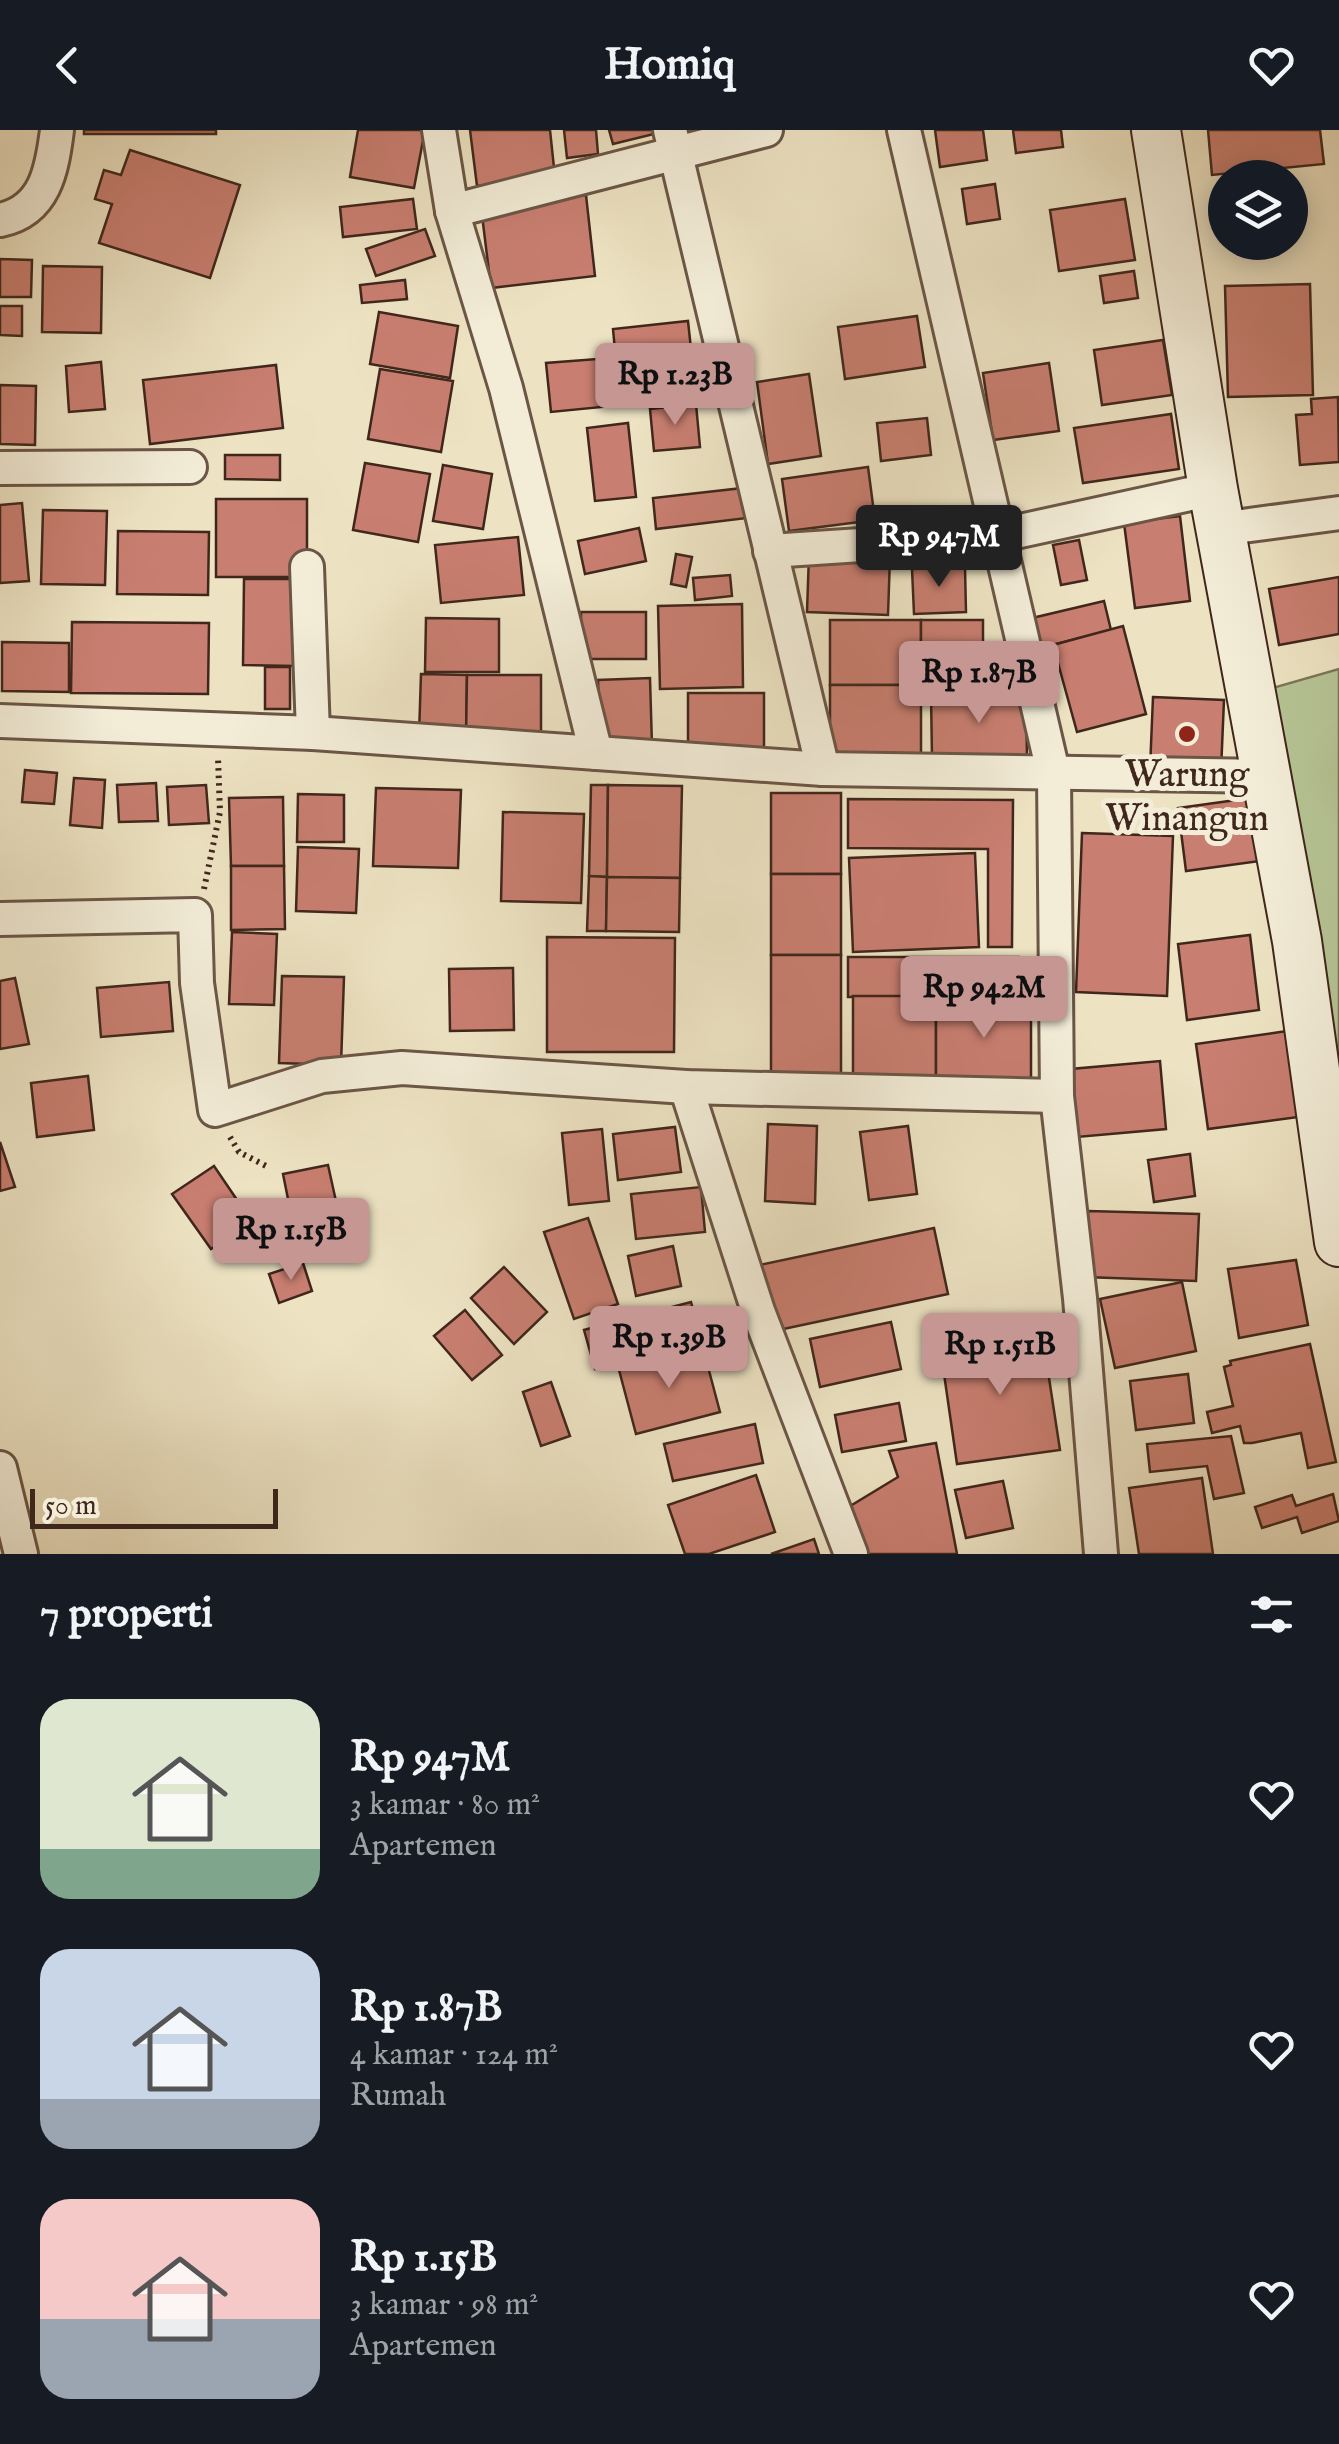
<!DOCTYPE html>
<html lang="id">
<meta charset="utf-8">
<style>
body{margin:0;font-family:"IM FELL English",serif;background:#20242c;color:#f1f3f6;height:100vh;display:flex;flex-direction:column;font-size:38px;white-space:nowrap}
*{box-sizing:border-box;margin:0}
p{font-size:32px;color:#9ea1a6}
.icon{flex:none;width:55px;height:55px;fill:none;stroke:currentColor;stroke-width:2;stroke-linecap:round;stroke-linejoin:round}
.map{position:relative;height:1424px;overflow:hidden}
.panel{display:flex;flex-direction:column;background:#171b24;flex:1}
.panel>*{flex:none}
.tools{position:absolute;left:1208px;top:30px;display:grid;gap:20px}
.tools a{display:grid;place-items:center;width:100px;height:100px;border-radius:50%;background:#171b24;box-shadow:0 5px 25px #0003;font-size:50px}
.scale{position:absolute;left:30px;bottom:25px;width:248px;box-sizing:border-box;padding-left:10px;border:5px solid #40271c;border-top:0;font-size:28px;line-height:35px;white-space:nowrap;color:#40271c;-webkit-text-stroke:8px #f3edd8;paint-order:stroke}
.price{position:absolute;translate:-50% -85px;padding:0 22px;border-radius:10px;background:#c59692;color:#111;font-size:32px;line-height:65px;filter:drop-shadow(0 2px 5px #0008)}
.price::after{content:'';position:absolute;left:50%;top:60px;width:30px;height:22px;margin-left:-15px;background:inherit;clip-path:polygon(0 0,100% 0,50% 100%)}
.price.current{background:#222;color:#fff}
ul{padding:0;list-style:none}
li{display:flex;align-items:center;gap:30px;height:250px;padding:0 40px}
li span{display:grid;place-items:center;flex:none;width:280px;height:200px;border-radius:30px;color:#555}
li>.icon{margin-inline-start:auto}
span .icon{width:120px;height:120px;fill:#fffc;stroke-width:1}
li b{font-size:42px}
h2{display:flex;justify-content:space-between;align-items:center;height:120px;padding:0 40px;font-size:42px}
header{display:flex;justify-content:space-between;align-items:center;height:130px;padding:0 40px;background:#171b24;font-size:45px;font-weight:700}
.map>svg:first-child{display:block}
</style>
<header><svg class="icon" aria-label="back" viewBox="0 0 24 24"><path d="M15 5l-7 7 7 7"/></svg>Homiq<svg class="icon" aria-label="heart" viewBox="0 0 24 24"><path d="M12 20l-8-8c-3-5 5-10 8-4 3-6 11-1 8 4z"/></svg></header>
<div class="map">
<svg width="1339" height="1424" viewBox="0 0 1339 1424">
<rect width="100%" height="100%" fill="#ede3c3"/>
<filter id="stains"><feTurbulence type="fractalNoise" baseFrequency=".002" numOctaves="4"/><feColorMatrix values="0 0 0 0 .2 0 0 0 0 .09 0 0 0 0 .02 0 0 0 .5 -.17"/></filter>
<radialGradient id="worn" r=".72"><stop offset=".6" stop-color="#630" stop-opacity="0"/><stop offset="1" stop-color="#630" stop-opacity=".3"/></radialGradient>
<path fill="#b6c495" stroke="#7b7658" stroke-width="2.5" d="M1339,539V929L1269,559Z"/>
<g fill="#c87e70" stroke="#40271c" stroke-width="2.5">
<rect x="84" y="0" width="132" height="4"/>
<path d="M358,0H425L414,58L350,47Z"/>
<path d="M470,0H550L555,47L477,56Z"/>
<path d="M564,0H596L598,24L567,28Z"/>
<path d="M609,0H662V2L613,14Z"/>
<path d="M935,0H983L987,30L940,37Z"/>
<path d="M1013,0H1061L1063,17L1016,23Z"/>
<path d="M1208,0H1320L1324,34L1212,45Z"/>
<path d="M130,20L240,55L210,148L99,113L112,74L95,69L104,40L121,45Z"/>
<path d="M995,54L1000,89L967,94L962,59Z"/>
<path d="M586,65L595,146L491,158L481,77Z"/>
<path d="M413,69L417,99L343,107L340,77Z"/>
<path d="M1125,69L1135,130L1059,141L1050,80Z"/>
<path d="M425,99L435,126L376,146L366,119Z"/>
<path d="M0,129L32,130L31,167H0Z"/>
<path d="M43,136L102,137L101,203L42,202Z"/>
<path d="M1134,141L1138,168L1104,173L1100,146Z"/>
<path d="M405,150L407,169L362,173L360,155Z"/>
<path d="M1310,154L1313,265L1228,267L1225,156Z"/>
<path d="M0,176H22V206L0,205Z"/>
<path d="M379,182L458,196L450,248L370,234Z"/>
<path d="M917,186L925,237L845,249L838,197Z"/>
<path d="M688,191L695,256L619,263L613,199Z"/>
<path d="M1163,210L1172,265L1102,275L1094,220Z"/>
<path d="M597,229L602,277L551,282L546,233Z"/>
<path d="M101,232L105,279L69,282L66,236Z"/>
<path d="M1049,233L1059,301L993,310L983,243Z"/>
<path d="M276,235L283,298L150,314L143,250Z"/>
<path d="M380,239L453,251L441,322L368,309Z"/>
<path d="M809,244L821,326L768,334L757,252Z"/>
<path d="M0,255L36,256L35,315L0,314Z"/>
<path d="M1338,267L1339,332L1300,335L1296,285L1312,284L1311,269Z"/>
<path d="M696,274L700,317L654,321L650,279Z"/>
<path d="M1171,284L1179,339L1083,353L1074,298Z"/>
<path d="M927,288L931,325L881,331L877,293Z"/>
<path d="M628,293L636,367L595,371L587,298Z"/>
<path d="M225,325H280V350L225,349Z"/>
<path d="M365,333L430,344L418,412L353,400Z"/>
<path d="M443,335L492,344L483,399L433,391Z"/>
<path d="M868,337L875,390L789,401L782,349Z"/>
<path d="M743,358L747,388L656,399L653,368Z"/>
<rect x="216" y="369" width="91" height="78"/>
<path d="M22,373L29,451L0,453V375Z"/>
<path d="M43,380L107,381L105,455L41,454Z"/>
<path d="M1180,386L1190,471L1135,478L1124,393Z"/>
<path d="M639,398L646,431L585,444L578,411Z"/>
<path d="M118,401L209,402L208,465L117,464Z"/>
<path d="M518,407L524,465L441,473L435,415Z"/>
<path d="M1079,410L1087,450L1061,455L1053,415Z"/>
<path d="M676,424L692,427L686,457L671,454Z"/>
<path d="M809,424L890,427L888,485L807,482Z"/>
<path d="M965,437L966,482L914,484L912,439Z"/>
<path d="M730,445L732,466L695,470L693,448Z"/>
<path d="M1339,447V504L1279,515L1269,459Z"/>
<path d="M244,449H297L296,536L243,535Z"/>
<path d="M1104,471L1111,500L1053,515L1060,539L1042,544L1028,489Z"/>
<path d="M742,474L743,557L660,559L658,476Z"/>
<rect x="581" y="482" width="65" height="47"/>
<path d="M426,488L499,489V542H425Z"/>
<rect x="830" y="490" width="91" height="65"/>
<rect x="921" y="490" width="62" height="65"/>
<path d="M72,492L209,493L208,564L71,563Z"/>
<path d="M1123,496L1146,584L1077,602L1053,515Z"/>
<path d="M2,512L69,513V562L2,561Z"/>
<rect x="265" y="537" width="25" height="42"/>
<path d="M421,544L467,545L466,607L419,605Z"/>
<path d="M467,545H541V607H466Z"/>
<path d="M650,548L652,616L600,617L598,550Z"/>
<rect x="830" y="555" width="91" height="71"/>
<rect x="688" y="563" width="76" height="58"/>
<path d="M1026,563L1027,627L932,628L931,565Z"/>
<path d="M1153,567L1224,570L1221,641L1150,639Z"/>
<path d="M25,640L57,643L54,674L22,672Z"/>
<path d="M74,648L105,650L102,698L70,695Z"/>
<path d="M156,653L158,691L119,692L117,655Z"/>
<path d="M206,655L209,693L169,695L167,657Z"/>
<path d="M591,655H608L607,747L589,746Z"/>
<path d="M608,655L682,656L680,748L607,747Z"/>
<path d="M376,658L461,660L458,738L373,736Z"/>
<rect x="771" y="663" width="70" height="81"/>
<path d="M298,664L344,665V712H297Z"/>
<path d="M283,667L284,736H231L229,668Z"/>
<path d="M1251,668L1260,731L1186,741L1178,678Z"/>
<path d="M848,669L1013,670L1012,817H988V719L848,718Z"/>
<path d="M503,682L584,684L581,773L501,771Z"/>
<path d="M1082,703L1173,706L1167,866L1076,862Z"/>
<path d="M298,717L359,719L356,783L296,781Z"/>
<path d="M975,723L979,817L853,822L849,728Z"/>
<path d="M231,736H284L285,799L231,800Z"/>
<rect x="771" y="744" width="70" height="81"/>
<path d="M589,746L607,747L606,801H587Z"/>
<path d="M607,747L680,748L679,802L606,801Z"/>
<path d="M232,802L277,804L274,875L229,874Z"/>
<path d="M1250,805L1259,880L1187,890L1178,814Z"/>
<path d="M547,807L675,808L674,922H547Z"/>
<rect x="771" y="825" width="70" height="132"/>
<rect x="848" y="827" width="171" height="40"/>
<path d="M513,838L514,900L450,901L449,839Z"/>
<path d="M282,846L344,847L341,935L279,933Z"/>
<path d="M15,848L29,914L0,919V851Z"/>
<path d="M169,852L173,901L101,907L97,858Z"/>
<rect x="853" y="866" width="83" height="90"/>
<rect x="936" y="866" width="95" height="90"/>
<path d="M1294,900L1306,986L1208,999L1196,914Z"/>
<path d="M1160,931L1166,999L1077,1007L1071,939Z"/>
<path d="M88,946L94,1000L37,1007L31,953Z"/>
<path d="M768,994L817,996L815,1074L765,1071Z"/>
<path d="M908,996L917,1064L869,1070L860,1002Z"/>
<path d="M675,997L681,1042L618,1050L613,1004Z"/>
<path d="M602,999L609,1071L569,1075L562,1003Z"/>
<path d="M0,1012L15,1057L0,1061Z"/>
<path d="M1190,1024L1195,1066L1154,1072L1148,1030Z"/>
<path d="M328,1035L341,1094L295,1104L283,1044Z"/>
<path d="M214,1036L252,1092L211,1119L172,1064Z"/>
<path d="M701,1057L705,1102L636,1109L631,1064Z"/>
<path d="M1088,1081L1199,1084L1196,1151L1085,1147Z"/>
<path d="M588,1088L618,1174L574,1189L544,1102Z"/>
<path d="M934,1098L948,1164L774,1201L760,1135Z"/>
<path d="M673,1116L681,1156L636,1166L628,1126Z"/>
<path d="M1296,1130L1308,1195L1239,1208L1228,1139Z"/>
<path d="M303,1133L312,1161L279,1173L269,1144Z"/>
<path d="M504,1137L547,1182L514,1214L471,1168Z"/>
<path d="M1182,1152L1196,1221L1115,1238L1100,1169Z"/>
<path d="M691,1172L702,1211L595,1239L584,1200Z"/>
<path d="M465,1180L502,1225L472,1250L434,1206Z"/>
<path d="M891,1192L901,1239L820,1257L810,1209Z"/>
<path d="M1042,1202L1060,1320L957,1334L940,1216Z"/>
<path d="M1310,1214L1336,1332L1308,1338L1301,1303L1252,1313H1244L1240,1296L1212,1303L1207,1282L1233,1276L1224,1237L1231,1235L1230,1231Z"/>
<path d="M703,1218L720,1282L636,1304L619,1240Z"/>
<path d="M1188,1244L1194,1293L1136,1300L1130,1251Z"/>
<path d="M551,1252L570,1306L541,1316L523,1262Z"/>
<path d="M899,1273L906,1311L842,1322L835,1285Z"/>
<path d="M755,1294L763,1333L673,1351L664,1314Z"/>
<path d="M1231,1306L1244,1363L1214,1369L1207,1336L1150,1342L1147,1314Z"/>
<path d="M936,1313L957,1424H857L842,1381L898,1347L889,1321Z"/>
<path d="M756,1345L775,1402L709,1424H685L668,1375Z"/>
<path d="M1202,1348L1213,1424H1139L1129,1358Z"/>
<path d="M1003,1351L1013,1398L966,1408L955,1360Z"/>
<path d="M1333,1364L1339,1391L1302,1403L1297,1387L1262,1398L1255,1377L1292,1365L1296,1376Z"/>
<path d="M814,1409L819,1424H771Z"/>
</g>
<g fill="none" stroke-linecap="round" stroke-linejoin="round">
<g stroke="#6b5646" stroke-width="38">
<g id="street">
<path d="M439,0L452,81L506,258L596,623"/>
<path d="M670,0L823,639"/>
<path d="M904,0L1054,646L1057,966L1080,1168L1101,1424"/>
<path d="M452,81L766,0"/>
<path d="M0,90C45,81 52,40 57,0"/>
<path d="M0,338L190,337"/>
<path d="M1220,399L1339,383"/>
<path d="M770,421L997,406L1213,359"/>
<path d="M307,437L313,603"/>
<path d="M0,591L313,603L823,639L1266,646"/>
<path d="M0,789L195,785L197,853L215,980L322,946L402,938L686,957L1057,966"/>
<path d="M686,957L758,1181L851,1424"/>
<path d="M0,1338L21,1424"/>
</g>
</g>
<g stroke="#40271c" stroke-width="52">
<path id="secondary" d="M1156,0L1213,359L1297,811L1339,1112"/>
</g>
<g stroke="#40271c" stroke-width="6" stroke-dasharray="2.5 5" stroke-linecap="butt">
<path d="M204,759L220,682L218,628"/>
<path d="M230,1007L239,1022L270,1038"/>
</g>
<use href="#street" stroke="#f3edd8" stroke-width="32"/>
<use href="#secondary" stroke="#f3edd8" stroke-width="48"/>
</g>
<circle fill="#8f2418" stroke="#f3edd8" stroke-width="4" cx="1187" cy="604" r="10"/>
<g text-anchor="middle" stroke-width="10" stroke-linejoin="round" paint-order="stroke">
<g font-size="38" fill="#40271c" stroke="#f3edd8">
<text x="1187" y="656">Warung<tspan x="1187" dy="44">Winangun</tspan></text>
</g>
</g>
<rect width="100%" height="100%" filter="url(#stains)"/>
<rect width="100%" height="100%" fill="url(#worn)"/>
</svg>
<div class="tools">
<a><svg class="icon" aria-label="layers" viewBox="0 0 24 24"><path d="M12 4l9 5-9 5-9-5zM3 14l9 5 9-5"/></svg></a>
</div>
<div class="scale">50 m</div>
<b class="price" style="left:675px;top:298px">Rp 1.23B</b>
<b class="price current" style="left:939px;top:460px">Rp 947M</b>
<b class="price" style="left:979px;top:596px">Rp 1.87B</b>
<b class="price" style="left:984px;top:911px">Rp 942M</b>
<b class="price" style="left:291px;top:1153px">Rp 1.15B</b>
<b class="price" style="left:669px;top:1261px">Rp 1.39B</b>
<b class="price" style="left:1000px;top:1268px">Rp 1.51B</b>
</div>
<section class="panel">
<h2>7 properti<svg class="icon" aria-label="filters" viewBox="0 0 24 24"><path d="M4 7h16M4 17h16"/><circle cx="9" cy="7" r="2"/><circle cx="15" cy="17" r="2"/></svg></h2>
<ul>
<li><span style="background:linear-gradient(#dfe7d0 75%,#7fa58c 0)"><svg class="icon" aria-label="home" viewBox="0 0 24 24"><path d="M3 11l9-7 9 7M6 9v11h12V9"/></svg></span><div><b>Rp 947M</b><p>3 kamar · 80 m²</p><p>Apartemen</p></div><svg class="icon" aria-label="heart" viewBox="0 0 24 24"><path d="M12 20l-8-8c-3-5 5-10 8-4 3-6 11-1 8 4z"/></svg></li>
<li><span style="background:linear-gradient(#c9d6e8 75%,#9aa5b1 0)"><svg class="icon" aria-label="home" viewBox="0 0 24 24"><path d="M3 11l9-7 9 7M6 9v11h12V9"/></svg></span><div><b>Rp 1.87B</b><p>4 kamar · 124 m²</p><p>Rumah</p></div><svg class="icon" aria-label="heart" viewBox="0 0 24 24"><path d="M12 20l-8-8c-3-5 5-10 8-4 3-6 11-1 8 4z"/></svg></li>
<li><span style="background:linear-gradient(#f6c9c9 60%,#9aa5b1 0)"><svg class="icon" aria-label="home" viewBox="0 0 24 24"><path d="M3 11l9-7 9 7M6 9v11h12V9"/></svg></span><div><b>Rp 1.15B</b><p>3 kamar · 98 m²</p><p>Apartemen</p></div><svg class="icon" aria-label="heart" viewBox="0 0 24 24"><path d="M12 20l-8-8c-3-5 5-10 8-4 3-6 11-1 8 4z"/></svg></li>
</ul>
</section>
